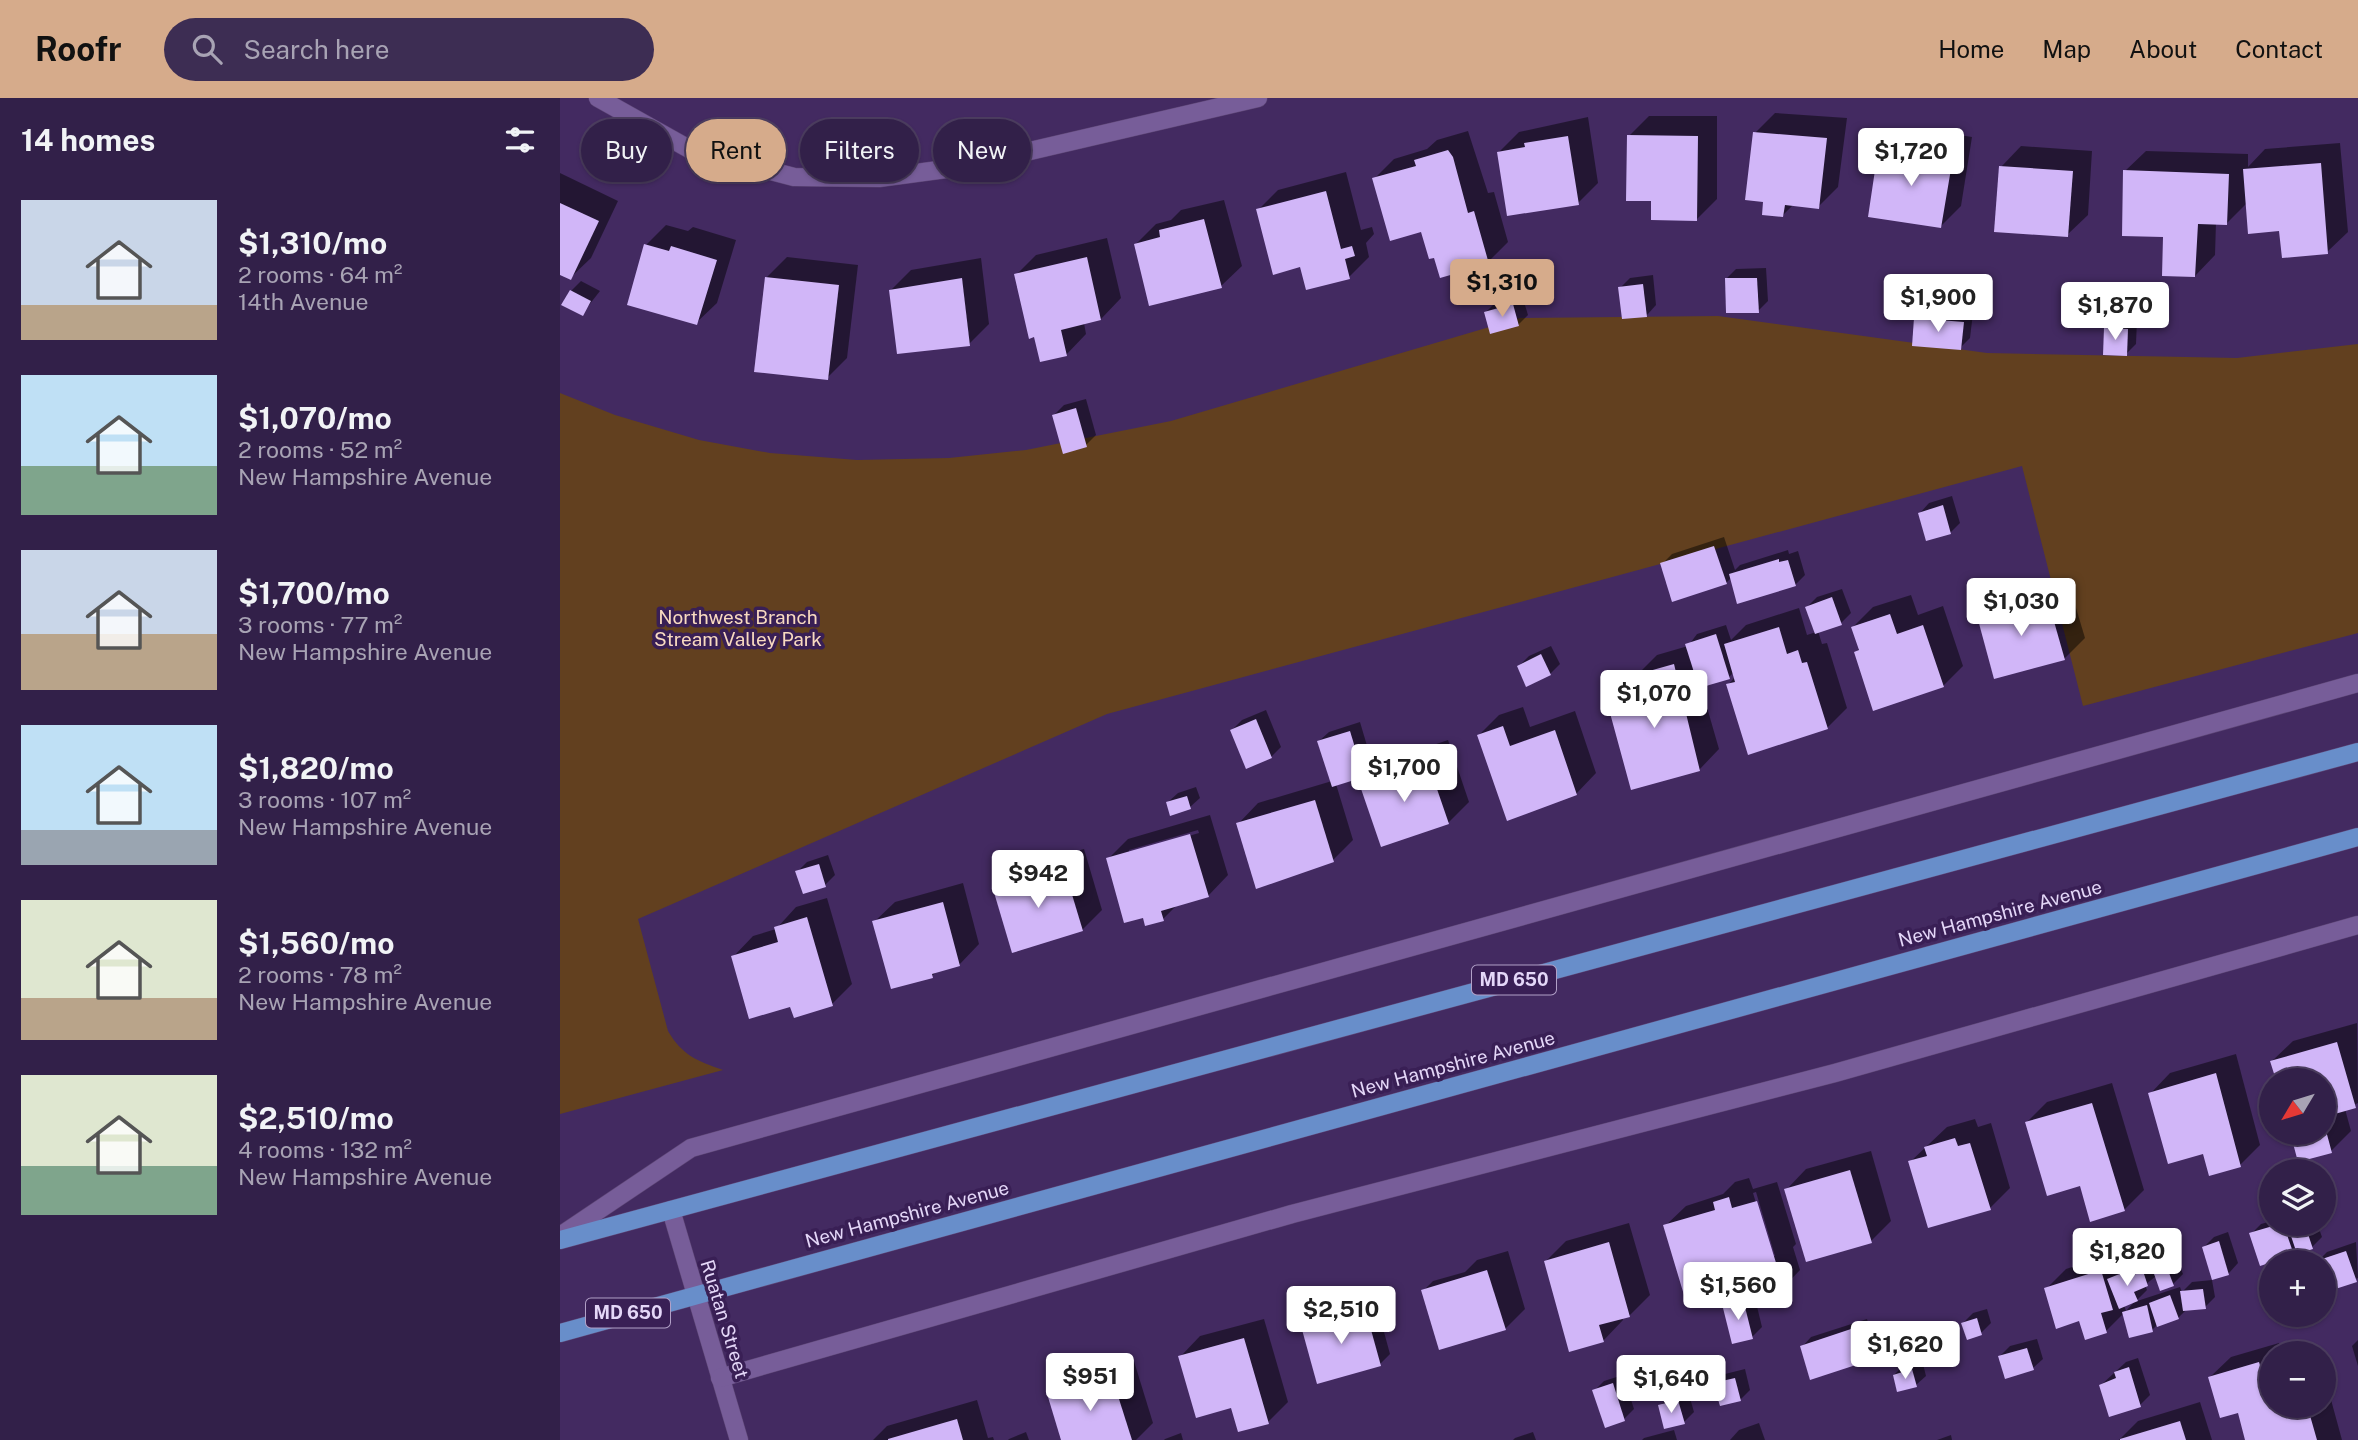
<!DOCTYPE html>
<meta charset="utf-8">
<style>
body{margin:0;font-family:"Public Sans",sans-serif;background:#3d2d53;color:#f1f3f6;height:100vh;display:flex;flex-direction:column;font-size:26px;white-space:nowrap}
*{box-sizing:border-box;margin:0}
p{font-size:23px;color:#a8a3b4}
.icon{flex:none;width:38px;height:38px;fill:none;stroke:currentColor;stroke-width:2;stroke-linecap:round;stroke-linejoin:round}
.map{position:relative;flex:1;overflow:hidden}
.details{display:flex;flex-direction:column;background:#322049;width:560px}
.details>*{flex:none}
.guide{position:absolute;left:21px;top:21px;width:665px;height:63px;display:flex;gap:14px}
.needle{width:46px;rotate:232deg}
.tools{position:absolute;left:1699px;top:970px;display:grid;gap:14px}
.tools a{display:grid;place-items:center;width:77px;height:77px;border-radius:50%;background:#322049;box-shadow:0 2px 5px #0004,0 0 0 2px #4d3e61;font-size:35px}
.price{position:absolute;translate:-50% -60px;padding:0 16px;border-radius:7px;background:#fff;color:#222;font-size:23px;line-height:46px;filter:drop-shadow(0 2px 4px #0008)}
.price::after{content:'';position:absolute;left:50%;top:42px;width:21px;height:16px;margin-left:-10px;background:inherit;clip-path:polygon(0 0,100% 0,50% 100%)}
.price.active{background:#d6ab8b;color:#111}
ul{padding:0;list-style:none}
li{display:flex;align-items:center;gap:21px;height:175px;padding:0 21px}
li span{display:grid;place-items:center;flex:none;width:196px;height:140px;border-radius:0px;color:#555}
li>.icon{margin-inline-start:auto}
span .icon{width:84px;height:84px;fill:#fffc;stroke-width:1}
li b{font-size:30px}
h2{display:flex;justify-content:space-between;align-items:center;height:84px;padding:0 21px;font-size:30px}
.pill{padding:0 24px;border-radius:32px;background:#322049;box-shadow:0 2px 5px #0004,0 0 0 2px #4d3e61;font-size:24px;line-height:63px}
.pill.active{background:#d6ab8b;color:#111}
header{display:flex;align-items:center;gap:42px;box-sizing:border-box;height:98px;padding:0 35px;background:#d6ab8b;color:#111}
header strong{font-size:33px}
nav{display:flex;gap:38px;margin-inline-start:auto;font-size:24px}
.search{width:490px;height:63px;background:#3d2d53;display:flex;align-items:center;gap:18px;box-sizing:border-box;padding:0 24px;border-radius:38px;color:#a8a3b4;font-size:26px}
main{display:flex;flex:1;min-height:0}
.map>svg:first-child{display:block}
</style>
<header>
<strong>Roofr</strong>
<div class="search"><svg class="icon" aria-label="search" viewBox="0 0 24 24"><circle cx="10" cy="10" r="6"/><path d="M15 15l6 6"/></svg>Search here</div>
<nav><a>Home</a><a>Map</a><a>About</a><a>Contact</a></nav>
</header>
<main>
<section class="details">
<h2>14 homes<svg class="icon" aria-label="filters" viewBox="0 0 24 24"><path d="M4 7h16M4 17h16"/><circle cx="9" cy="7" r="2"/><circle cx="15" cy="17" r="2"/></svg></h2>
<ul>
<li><span style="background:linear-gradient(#c9d6e8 75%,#b9a48a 0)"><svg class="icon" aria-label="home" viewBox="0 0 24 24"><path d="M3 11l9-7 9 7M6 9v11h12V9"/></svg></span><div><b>$1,310/mo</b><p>2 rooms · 64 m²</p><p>14th Avenue</p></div></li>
<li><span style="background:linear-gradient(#bfe0f5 65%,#7fa58c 0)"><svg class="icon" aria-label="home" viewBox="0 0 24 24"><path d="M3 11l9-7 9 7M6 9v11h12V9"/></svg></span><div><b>$1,070/mo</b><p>2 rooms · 52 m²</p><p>New Hampshire Avenue</p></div></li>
<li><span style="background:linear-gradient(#c9d6e8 60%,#b9a48a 0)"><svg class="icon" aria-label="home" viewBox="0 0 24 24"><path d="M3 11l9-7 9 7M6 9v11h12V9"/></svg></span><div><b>$1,700/mo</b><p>3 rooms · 77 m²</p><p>New Hampshire Avenue</p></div></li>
<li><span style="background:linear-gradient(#bfe0f5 75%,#9aa5b1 0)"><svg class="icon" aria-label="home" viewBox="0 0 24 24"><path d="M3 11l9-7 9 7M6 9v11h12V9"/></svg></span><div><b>$1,820/mo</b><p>3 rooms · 107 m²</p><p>New Hampshire Avenue</p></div></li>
<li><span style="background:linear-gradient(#dfe7d0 70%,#b9a48a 0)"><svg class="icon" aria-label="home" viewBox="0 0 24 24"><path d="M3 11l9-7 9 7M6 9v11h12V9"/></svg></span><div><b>$1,560/mo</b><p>2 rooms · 78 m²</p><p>New Hampshire Avenue</p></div></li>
<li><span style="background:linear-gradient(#dfe7d0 65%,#7fa58c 0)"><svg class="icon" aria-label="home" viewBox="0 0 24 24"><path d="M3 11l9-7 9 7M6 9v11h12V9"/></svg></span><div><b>$2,510/mo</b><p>4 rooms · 132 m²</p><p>New Hampshire Avenue</p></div></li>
</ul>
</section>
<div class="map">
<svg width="1798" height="1342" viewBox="0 0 1798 1342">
<rect width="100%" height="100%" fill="#432a61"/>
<path fill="#62401f" d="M1158,218L1427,255L1677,260L1798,246V535L1523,608L1462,368L547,616L78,821L108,933C122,957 137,963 163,972L0,1016V295L55,317L139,342L210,355L297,362L389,360L466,352L611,323L960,220Z"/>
<g fill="#0007" fill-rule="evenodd">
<path d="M1215,15L1287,20L1278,89L1258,109L1234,106L1222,118L1205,102L1195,35Z"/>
<path d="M1089,18H1157V101L1137,121L1093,101L1069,38Z"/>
<path d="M1028,19L1038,85L1018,105L939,54L959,34Z"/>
<path d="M1367,32L1412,39L1401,108L1381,128L1320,53L1340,33L1363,37Z"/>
<path d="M908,33L928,95L934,94L948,144L928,164L875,158L862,132L814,81L834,61L867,51L877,42Z"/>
<path d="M1780,45L1788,134L1767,154L1721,131L1688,104L1667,125H1656L1655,157L1635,178L1605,138L1565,73L1586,53L1688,56V69L1705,51Z"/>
<path d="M1461,48L1532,53L1528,117L1507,137L1441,69Z"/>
<path d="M786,74L801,132L812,129L814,136L806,145L809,159L789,179L741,167L698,112L718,92Z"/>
<path d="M0,75L58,103L31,160L10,180L0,175Z"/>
<path d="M664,102L682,168L661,188L576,146L596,126L611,122L621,112Z"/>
<path d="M106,127L128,133L133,129L176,142L157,205L136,225L86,147Z"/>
<path d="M547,140L561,200L541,221L524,225L526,236L506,257L456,177L476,157Z"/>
<path d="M227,159L298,167L287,260L267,280L206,180Z"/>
<path d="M421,160L429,226L409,246L331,192L351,172Z"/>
<path d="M1206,170L1208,203L1198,213L1166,181L1176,171Z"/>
<path d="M1093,177L1096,207L1087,217L1060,190L1070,180Z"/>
<path d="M21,183L40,193L22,216L11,193Z"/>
<path d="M962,197L968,217L958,227L926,214L936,204Z"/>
<path d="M1365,211L1413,215L1410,240L1400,250L1356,221Z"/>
<path d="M1556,221L1577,222L1576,246L1566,256L1546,231Z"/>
<path d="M526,301L536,337L526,347L494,317L504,307Z"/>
<path d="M1392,398L1400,425L1390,435L1360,415L1369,405Z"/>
<path d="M1164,439L1175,472L1180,467L1228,452L1229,456L1238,453L1245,477L1235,487L1171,480L1166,485L1102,466L1112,456Z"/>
<path d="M1507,480L1525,540L1505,560L1436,579L1419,519L1439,498Z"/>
<path d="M1282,491L1291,515L1281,525L1258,533L1262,546L1267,545L1287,610L1267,630L1168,587L1175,579L1174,574L1169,579L1145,586L1142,592L1159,651L1139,672L1049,604L1069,584L1078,582L1077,577L1097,557L1128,548L1137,536L1166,527L1171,542L1186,527L1239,510L1247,537L1256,534L1247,509L1257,499Z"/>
<path d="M1351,497L1358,517L1383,508L1403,568L1383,588L1296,554L1300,550L1293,529L1313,509Z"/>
<path d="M991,548L1000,566L990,576L959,568L969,558Z"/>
<path d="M963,609L970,629L1015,613L1036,675L1016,696L919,637L939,617Z"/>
<path d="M706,612L721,649L711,659L672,632L682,622Z"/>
<path d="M800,624L813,668L803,678L776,686L793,742L773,762L678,726L698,705L772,683L759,643L769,634Z"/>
<path d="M888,642L909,704L889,724L822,747L801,685L821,665Z"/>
<path d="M636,689L640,700L630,709L608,704L618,695Z"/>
<path d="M650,717L668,777L648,798L618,806L603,821L584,818L548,761L568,741ZM638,732L639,735L569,755V752Z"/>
<path d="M524,751L542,812L522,832L435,791L455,771Z"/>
<path d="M268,757L275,777L265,787L237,774L247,764Z"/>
<path d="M403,785L419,846L399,867L378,872L372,878L314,824L335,804Z"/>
<path d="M267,800L292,886L272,906L232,907L173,859L193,838L216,831L236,809Z"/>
<path d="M1797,925L1798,1005L1785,1011L1791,1033L1771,1053L1764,1034V982L1712,963L1733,943Z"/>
<path d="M1676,956L1700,1047L1680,1067L1644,1054L1590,996L1610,975Z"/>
<path d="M1552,985L1584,1092L1564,1112L1521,1086L1467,1024L1487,1004Z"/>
<path d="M1415,1021L1418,1029L1431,1025L1450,1090L1430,1110L1350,1064L1387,1029Z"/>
<path d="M1311,1053L1331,1123L1311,1143L1226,1092L1246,1071Z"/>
<path d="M1189,1080L1193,1091L1217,1084L1236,1146L1233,1149L1240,1172L1220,1193L1196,1175L1105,1128L1126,1108L1163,1096L1175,1084ZM1196,1094L1215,1158H1212L1193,1095Z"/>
<path d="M1712,1123L1736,1125L1738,1130L1744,1125H1757L1762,1139L1752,1149L1737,1152L1733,1156L1691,1136L1701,1126Z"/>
<path d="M1069,1125L1090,1197L1070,1217L1062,1219L1063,1222L1043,1243L986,1163L1006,1143Z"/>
<path d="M1668,1134L1678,1165L1669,1175L1653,1180L1644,1149L1654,1139Z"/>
<path d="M1796,1144L1798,1180L1767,1192L1764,1164H1757L1767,1154Z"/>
<path d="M948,1153L965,1211L945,1231L863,1193L873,1183L905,1174L917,1162Z"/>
<path d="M1561,1153L1566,1168L1577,1164L1579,1170L1593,1165L1596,1172L1605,1163L1616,1159L1623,1176L1613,1186L1596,1178L1585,1187L1587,1192L1577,1202L1564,1207L1566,1213L1574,1204L1620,1189L1622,1194L1632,1184L1652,1182L1655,1199L1645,1209L1627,1211L1618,1220L1598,1226L1592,1232L1564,1215L1546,1233L1520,1221L1486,1191L1506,1171Z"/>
<path d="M1193,1192L1202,1229L1192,1239L1164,1207L1174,1197Z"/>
<path d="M794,1200L796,1207L815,1201L830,1256L820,1266L743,1229L763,1209Z"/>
<path d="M1427,1211L1431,1225L1421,1235L1403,1225L1413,1215Z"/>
<path d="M704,1221L728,1304L708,1324L673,1308L620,1259L640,1238Z"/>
<path d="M1307,1221L1317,1252L1307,1262L1242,1249L1251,1239Z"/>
<path d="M1477,1241L1483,1261L1473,1270L1440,1258L1450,1248Z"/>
<path d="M1798,1242V1268L1792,1248Z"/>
<path d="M1719,1245L1722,1255H1712V1307H1764V1276L1782,1342H1687L1679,1312L1650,1279L1671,1259Z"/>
<path d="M573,1260L593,1325L576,1342H503L490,1300L510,1280Z"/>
<path d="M1578,1260L1590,1297L1580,1307L1541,1287L1566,1264Z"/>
<path d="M1362,1262L1366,1278L1356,1287L1334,1277L1344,1267Z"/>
<path d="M1185,1271L1190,1292L1180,1302L1155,1286L1165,1276Z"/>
<path d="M1063,1277L1074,1311L1064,1321L1034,1293L1044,1283Z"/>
<path d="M1128,1293L1134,1314L1124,1324L1100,1308L1110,1298Z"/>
<path d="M417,1302L428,1340L433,1339L434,1342H313L327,1328Z"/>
<path d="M1640,1304L1652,1342H1559L1578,1323Z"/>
<path d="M1199,1325L1205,1342H1170L1179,1332Z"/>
<path d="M1114,1332L1117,1342H1082L1084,1340Z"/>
<path d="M466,1334L469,1342H448L449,1341Z"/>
<path d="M973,1334L976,1342H953L955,1340Z"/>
<path d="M621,1335L623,1342H604L605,1341Z"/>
<path d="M1391,1337L1392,1342H1377Z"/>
</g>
<g fill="#d1b6f8">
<path d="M1193,34L1267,40L1259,111L1225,107L1223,119L1202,117L1203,104L1185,102Z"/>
<path d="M1067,37L1138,38L1137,123L1091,122V103H1066Z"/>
<path d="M1008,38L1019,107L947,118L937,54L965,49L964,45Z"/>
<path d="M888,52L893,59L908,115L914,113L929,166L880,180L874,160L869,161L861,134L830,143L812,80L856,68L854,62Z"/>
<path d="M1318,52L1345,57V52L1393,59L1381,130L1308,119Z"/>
<path d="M1761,65L1768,156L1722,160L1719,133L1688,136L1683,71Z"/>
<path d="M1439,68L1513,73L1508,139L1434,134Z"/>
<path d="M1563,72L1669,76L1667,127L1638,126L1635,179L1602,178L1603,139L1562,138Z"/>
<path d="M766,93L781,151L792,148L795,158L785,161L790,181L746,192L740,169L713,177L696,111Z"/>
<path d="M0,105L39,123L11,182L0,177Z"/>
<path d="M644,121L662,190L589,208L574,146L600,139L599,132Z"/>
<path d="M84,146L109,153L111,148L157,162L137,227L67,207Z"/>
<path d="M527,159L541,222L501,232L507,258L480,264L474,239L469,241L454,176Z"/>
<path d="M205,179L279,187L268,282L194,274Z"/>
<path d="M402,180L410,248L337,256L329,192Z"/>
<path d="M1165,180H1197L1199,215H1166Z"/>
<path d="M1083,186L1087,219L1062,221L1058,189Z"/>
<path d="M10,192L31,203L23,218L1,207Z"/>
<path d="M953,206L959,228L930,236L924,214Z"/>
<path d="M1354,220L1404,224L1401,252L1352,248Z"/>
<path d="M1544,230L1568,231L1567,258L1543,257Z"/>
<path d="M516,310L527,349L503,356L492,317Z"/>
<path d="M1383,407L1391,436L1366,443L1358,415Z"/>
<path d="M1154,448L1167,486L1112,504L1100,465Z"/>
<path d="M1219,461V464L1228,462L1236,488L1177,506L1169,476Z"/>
<path d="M1272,499L1282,527L1255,536L1245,509Z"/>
<path d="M1487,499L1505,562L1434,581L1417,518Z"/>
<path d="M1330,516L1337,536L1363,527L1384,589L1313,613L1294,554L1299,552L1291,529Z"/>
<path d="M1219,529L1227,556L1238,552L1242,565L1247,564L1268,631L1188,657L1166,586L1175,584L1164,546Z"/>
<path d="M1156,536L1170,581L1139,590L1125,546Z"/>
<path d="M981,556L991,577L966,589L957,568Z"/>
<path d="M1114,566L1140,673L1071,692L1047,604L1079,595L1075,577Z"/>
<path d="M696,621L712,660L686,671L670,632Z"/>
<path d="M943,628L950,648L995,632L1017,697L947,723L917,637Z"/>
<path d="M790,633L804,679L772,689L757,643Z"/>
<path d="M867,662L889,726L821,749L799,685Z"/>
<path d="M627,698L631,711L610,718L606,704Z"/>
<path d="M755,702L774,764L696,791L676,725Z"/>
<path d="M630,736L649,799L601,813L604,823L585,828L583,820L564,825L546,760Z"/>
<path d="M259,766L266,789L243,796L235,773Z"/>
<path d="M504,770L523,833L452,855L433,791Z"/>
<path d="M383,804L400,868L372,876L373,880L331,891L312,823Z"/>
<path d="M247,819L273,908L234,920L230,909L189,921L171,858L218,844L214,829Z"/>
<path d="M1777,944L1796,1010L1764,1019V982H1716L1710,963Z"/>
<path d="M1656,975L1681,1069L1649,1078L1643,1056L1608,1066L1588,995Z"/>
<path d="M1532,1005L1565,1113L1530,1124L1520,1088L1487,1098L1465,1024Z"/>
<path d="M1765,1029L1772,1055L1738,1064L1730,1034H1764Z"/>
<path d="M1395,1040L1398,1048L1410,1045L1431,1112L1368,1130L1348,1063L1367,1058L1364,1049Z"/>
<path d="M1290,1072L1312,1145L1246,1164L1224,1091Z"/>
<path d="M1169,1099L1172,1110L1197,1103L1217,1168L1213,1169L1221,1194L1201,1200L1195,1177L1124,1197L1103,1127L1155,1112L1153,1104Z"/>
<path d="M1723,1125L1734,1157L1700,1168L1689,1135Z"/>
<path d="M1746,1130L1753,1151L1737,1156L1730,1135Z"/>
<path d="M1659,1143L1669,1177L1652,1182L1642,1149Z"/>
<path d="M1049,1144L1070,1219L1039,1227L1044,1244L1009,1254L984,1163Z"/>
<path d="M1786,1153L1797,1184L1766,1194L1764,1164L1756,1163Z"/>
<path d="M1606,1167L1614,1188L1600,1193L1593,1173Z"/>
<path d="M927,1172L946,1232L879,1252L861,1192Z"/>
<path d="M1541,1172L1553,1212L1541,1215L1547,1235L1525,1242L1519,1223L1496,1231L1484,1190Z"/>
<path d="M1567,1173L1569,1179L1583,1173L1588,1188L1574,1194L1578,1203L1559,1211L1547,1181Z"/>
<path d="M1643,1191L1646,1211L1623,1213L1620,1193Z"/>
<path d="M1610,1197L1619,1221L1597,1229L1589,1205Z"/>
<path d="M1183,1201L1193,1241L1172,1246L1162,1206Z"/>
<path d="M1587,1207L1593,1234L1569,1240L1562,1214Z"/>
<path d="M805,1210L821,1268L757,1286L741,1228Z"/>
<path d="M1417,1220L1422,1237L1407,1242L1401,1225Z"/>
<path d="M1297,1229L1308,1263L1250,1282L1240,1248Z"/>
<path d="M684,1240L709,1326L678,1334L671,1310L636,1320L618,1258Z"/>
<path d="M1467,1250L1474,1272L1445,1281L1438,1258Z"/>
<path d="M1699,1264L1712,1307H1747L1757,1342H1685L1678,1315L1660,1320L1648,1279Z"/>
<path d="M1569,1269L1581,1309L1549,1319L1539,1287L1556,1280L1554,1274Z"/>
<path d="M1352,1271L1357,1289L1337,1294L1333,1277Z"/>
<path d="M552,1279L572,1342H501L488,1299Z"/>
<path d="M1175,1280L1181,1303L1160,1308L1153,1285Z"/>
<path d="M1053,1285L1065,1323L1045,1330L1032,1292Z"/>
<path d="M1118,1302L1125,1326L1104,1331L1098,1307Z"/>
<path d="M397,1321L403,1342H328V1341Z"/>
<path d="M1620,1323L1626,1342H1560V1341Z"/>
</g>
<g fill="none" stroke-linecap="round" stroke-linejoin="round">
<g stroke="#5e4776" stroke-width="19">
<g id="minor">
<path d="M38,0L131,52L234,79L319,80L401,69L698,0"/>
<path d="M111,1112L179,1342"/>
<path d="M0,1138L131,1050L1798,585"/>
<path d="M160,1280L732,1116L1275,975L1798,827"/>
</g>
</g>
<g stroke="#5e4776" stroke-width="19">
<g id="major">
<path d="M0,1142L1798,654"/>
<path d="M0,1235L1798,739"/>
</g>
</g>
<use href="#minor" stroke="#775d99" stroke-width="18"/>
<use href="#major" stroke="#688eca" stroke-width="18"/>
</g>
<g text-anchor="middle" stroke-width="7" stroke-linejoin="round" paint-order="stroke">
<g fill="#391f55" stroke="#b1a0c7" stroke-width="2">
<rect x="912" y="867.5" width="84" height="29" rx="5"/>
<rect x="26" y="1200.5" width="84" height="29" rx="5"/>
</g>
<g font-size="18" font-weight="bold" fill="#e4d7f8">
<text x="954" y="888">MD 650</text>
<text x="68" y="1221">MD 650</text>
</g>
<g font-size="19" fill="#f8dac0" stroke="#391f55">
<text x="178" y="526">Northwest Branch<tspan x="178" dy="22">Stream Valley Park</tspan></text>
</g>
<g font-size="19" fill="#e4d7f8" stroke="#391f55">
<text transform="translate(1440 815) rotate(-15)" y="7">New Hampshire Avenue</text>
<text transform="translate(893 966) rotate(-15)" y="7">New Hampshire Avenue</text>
<text transform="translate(347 1116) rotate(-15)" y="7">New Hampshire Avenue</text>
<text transform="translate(165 1221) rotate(73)" y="7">Ruatan Street</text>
</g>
</g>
</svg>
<div class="tools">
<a><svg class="needle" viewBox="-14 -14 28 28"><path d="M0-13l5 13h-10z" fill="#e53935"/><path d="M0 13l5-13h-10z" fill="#a8a3b4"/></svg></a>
<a><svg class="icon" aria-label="layers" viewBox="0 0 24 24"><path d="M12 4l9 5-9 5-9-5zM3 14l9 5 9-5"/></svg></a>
<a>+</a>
<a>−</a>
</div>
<b class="price" style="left:1351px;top:90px">$1,720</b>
<b class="price active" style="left:942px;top:221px">$1,310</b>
<b class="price" style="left:1378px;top:236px">$1,900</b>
<b class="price" style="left:1555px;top:244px">$1,870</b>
<b class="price" style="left:1461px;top:540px">$1,030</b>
<b class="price" style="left:1094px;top:632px">$1,070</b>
<b class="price" style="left:844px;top:706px">$1,700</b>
<b class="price" style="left:478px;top:812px">$942</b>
<b class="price" style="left:1567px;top:1190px">$1,820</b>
<b class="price" style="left:1178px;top:1224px">$1,560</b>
<b class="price" style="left:781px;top:1248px">$2,510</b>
<b class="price" style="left:1345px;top:1283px">$1,620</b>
<b class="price" style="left:530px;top:1315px">$951</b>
<b class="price" style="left:1111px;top:1317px">$1,640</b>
<div class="guide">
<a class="pill">Buy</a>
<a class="pill active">Rent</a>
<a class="pill">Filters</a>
<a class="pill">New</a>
</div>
</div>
</main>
